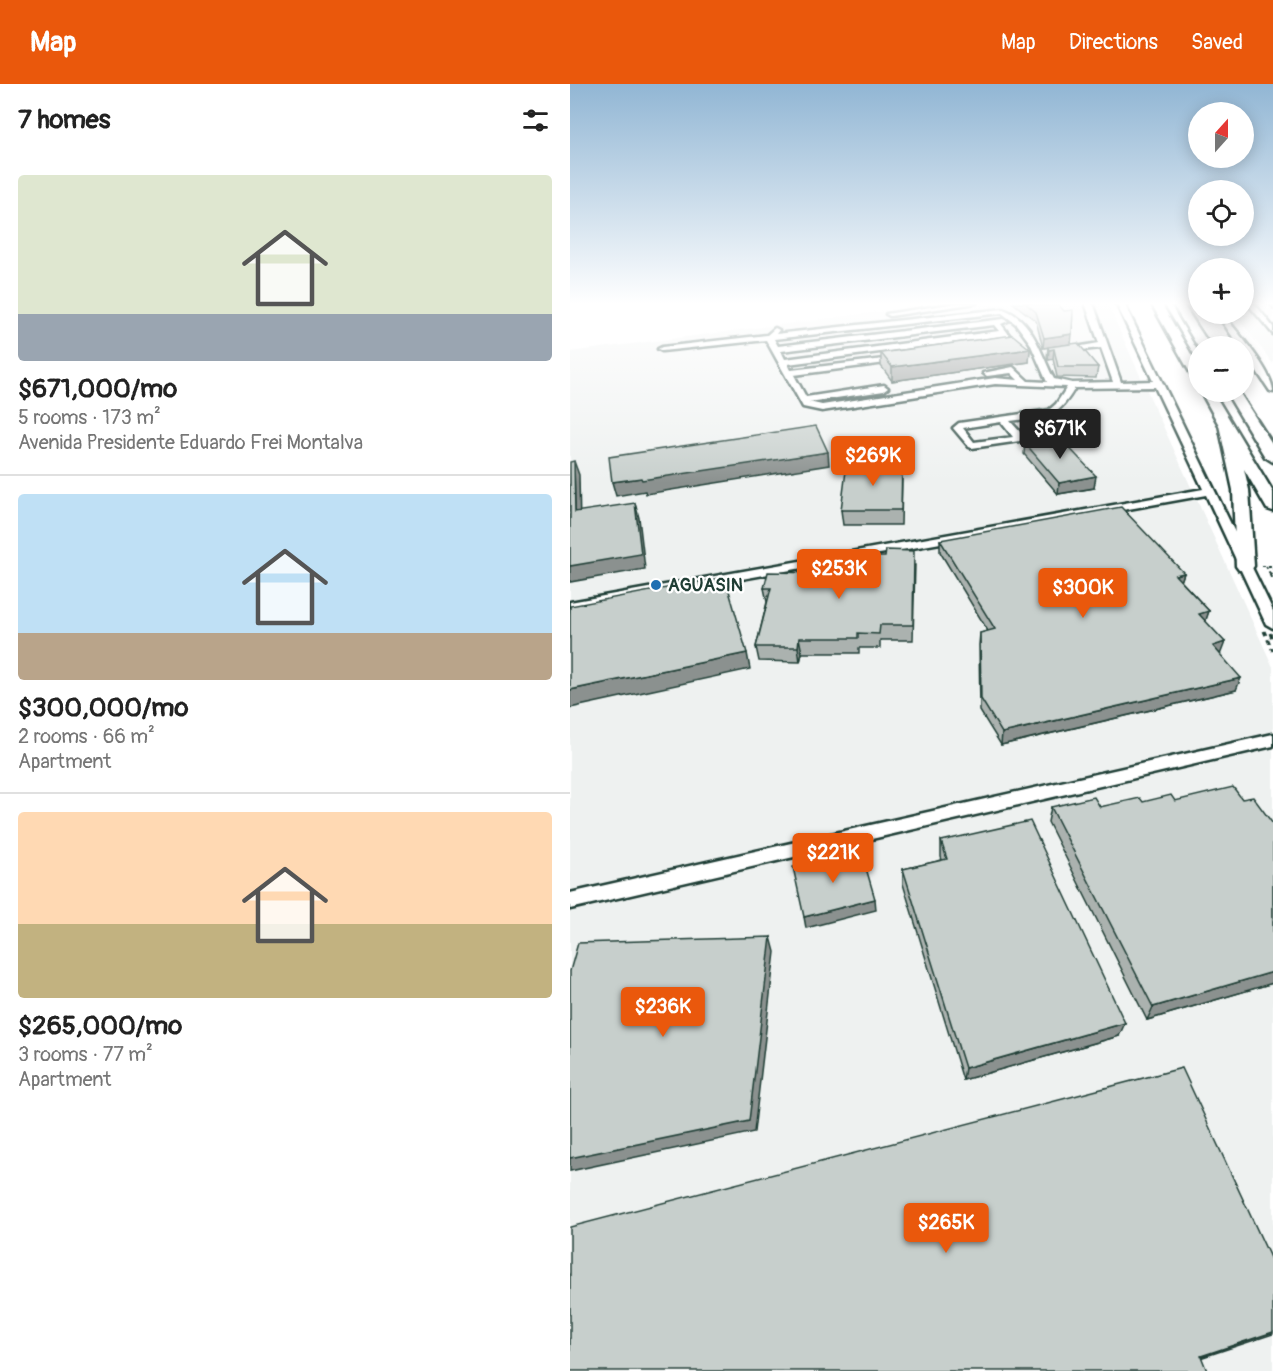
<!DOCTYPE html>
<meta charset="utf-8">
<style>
body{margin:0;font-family:Pangolin,sans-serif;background:#f6f6f6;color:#222;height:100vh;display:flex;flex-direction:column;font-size:22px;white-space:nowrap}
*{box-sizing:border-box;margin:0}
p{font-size:20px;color:#767676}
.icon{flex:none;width:33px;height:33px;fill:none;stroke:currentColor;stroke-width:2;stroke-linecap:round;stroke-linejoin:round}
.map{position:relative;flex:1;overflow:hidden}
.panel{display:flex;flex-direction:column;background:#fff;width:570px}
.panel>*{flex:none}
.needle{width:39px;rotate:21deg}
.tools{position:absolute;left:618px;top:18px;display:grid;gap:12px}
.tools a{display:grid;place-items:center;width:66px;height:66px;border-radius:50%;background:#fff;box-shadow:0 3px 15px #0003;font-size:30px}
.price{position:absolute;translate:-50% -51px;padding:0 14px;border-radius:6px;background:#ea580c;color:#fff;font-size:20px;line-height:39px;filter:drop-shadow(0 2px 3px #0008)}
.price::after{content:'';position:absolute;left:50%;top:36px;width:18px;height:14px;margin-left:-9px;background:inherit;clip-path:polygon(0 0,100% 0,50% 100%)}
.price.active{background:#222;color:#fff}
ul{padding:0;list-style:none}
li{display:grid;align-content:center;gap:12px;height:318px;padding:0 18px}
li+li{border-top:2px solid #e0e0e0}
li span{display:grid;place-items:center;height:186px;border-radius:6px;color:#555}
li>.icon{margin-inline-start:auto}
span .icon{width:108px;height:108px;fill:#fffc;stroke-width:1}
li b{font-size:26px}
h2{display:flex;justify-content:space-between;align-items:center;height:72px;padding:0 18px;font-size:26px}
header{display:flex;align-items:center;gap:36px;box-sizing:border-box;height:84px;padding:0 30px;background:#ea580c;color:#fff}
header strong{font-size:28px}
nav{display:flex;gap:33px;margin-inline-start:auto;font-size:21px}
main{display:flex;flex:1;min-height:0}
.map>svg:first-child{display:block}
</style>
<header>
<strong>Map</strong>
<nav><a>Map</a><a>Directions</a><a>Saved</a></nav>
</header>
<main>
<section class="panel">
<h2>7 homes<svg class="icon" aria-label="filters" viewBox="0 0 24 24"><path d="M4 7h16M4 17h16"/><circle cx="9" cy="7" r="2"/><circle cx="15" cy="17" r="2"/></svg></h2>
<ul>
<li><span style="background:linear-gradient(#dfe7d0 75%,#9aa5b1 0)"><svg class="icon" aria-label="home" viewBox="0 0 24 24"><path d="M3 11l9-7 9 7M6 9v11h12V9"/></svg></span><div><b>$671,000/mo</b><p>5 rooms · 173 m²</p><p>Avenida Presidente Eduardo Frei Montalva</p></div></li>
<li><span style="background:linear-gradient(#bfe0f5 75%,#b9a48a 0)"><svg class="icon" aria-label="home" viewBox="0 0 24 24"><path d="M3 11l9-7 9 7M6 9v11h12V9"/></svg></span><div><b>$300,000/mo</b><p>2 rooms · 66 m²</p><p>Apartment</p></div></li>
<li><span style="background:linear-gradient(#ffd9b3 60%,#c2b280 0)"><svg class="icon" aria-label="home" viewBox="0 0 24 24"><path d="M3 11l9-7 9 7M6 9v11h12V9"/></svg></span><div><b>$265,000/mo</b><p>3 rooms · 77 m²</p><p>Apartment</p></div></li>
</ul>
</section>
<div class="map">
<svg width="703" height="1287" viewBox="0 0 703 1287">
<rect width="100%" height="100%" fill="#fff"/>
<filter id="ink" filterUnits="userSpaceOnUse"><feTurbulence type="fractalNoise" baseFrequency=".0167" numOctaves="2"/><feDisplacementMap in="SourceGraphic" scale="12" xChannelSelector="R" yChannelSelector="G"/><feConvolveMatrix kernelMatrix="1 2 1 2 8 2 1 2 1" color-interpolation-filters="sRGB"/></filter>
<g filter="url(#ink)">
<g fill="#eef1f0">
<path d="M378,219H537L703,583V1287H0V268Z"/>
<path d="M674,219H703V280L665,230H674Z"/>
</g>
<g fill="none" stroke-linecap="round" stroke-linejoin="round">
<g stroke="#1f3d34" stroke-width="5">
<g id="minor">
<path d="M387,219H406L320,232L316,230Z"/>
<path d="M515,219H523L551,298L583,297L546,219H554L703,527V544L696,540L636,411L0,526V518L633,405L585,303L505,304C485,338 477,332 440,337L453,351L450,357L402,364L399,363L383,344L389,339L479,326L486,320L497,303L425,300L252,327L233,323L196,256L92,267L88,265L92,263L197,251L205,244L209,246L206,250L433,225C463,235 471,271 484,295L502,299L543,298L531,264L493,268L489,266L529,259ZM432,229L446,240L460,259L477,298L458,297L443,283L413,289L417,292L441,289L448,296L425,294L252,321L239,318L314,307L318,304L314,301L236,313L224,291L331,277L335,275L331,273L221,286L218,280L432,252L436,258L424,261L423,263L427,265L443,260L444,257L431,240L438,237L434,235L208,262L204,255ZM424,241L429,247L215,275L211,267ZM431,338L443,353L404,358L393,344Z"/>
<path d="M677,219H684L703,243V250Z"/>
<path d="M647,230H653C666,247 703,287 703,308L700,307L674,268V262H669Z"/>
<path d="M703,650V662L0,825V809Z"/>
</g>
</g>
<g stroke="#1f3d34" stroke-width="5">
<g id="highway">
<path d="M581,219H591L628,282V296L622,292Z"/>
<path d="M602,219H612L640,262L628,263Z"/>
<path d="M631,308H643L703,408V427L697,425L674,385L679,406L684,482L681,486H669L666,482L663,406L649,341Z"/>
<path d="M656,308H669L703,361V378L695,373Z"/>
</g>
</g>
<g stroke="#1f3d34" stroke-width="2" stroke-dasharray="3 3" stroke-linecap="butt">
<path d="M692,482H701L703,485"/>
<path d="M696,482L701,492"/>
</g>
<g stroke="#1f3d34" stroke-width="3" stroke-dasharray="4.5 4.5" stroke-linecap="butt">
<path d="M700,490L703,497"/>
<path d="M694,547L703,567"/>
<path d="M700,549L703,557"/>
</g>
<use href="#minor" fill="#fff" fill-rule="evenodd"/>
<use href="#highway" fill="#fff" fill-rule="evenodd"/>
</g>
<g fill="#abb2af" stroke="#1f3d34" stroke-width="1.5">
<path d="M443,219H487L501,260L473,264L466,237Z"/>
<path d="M698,219H703V225Z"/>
<path d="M478,263L528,283L526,294L487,293L483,275L478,276L477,273Z"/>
<path d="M460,265L459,278L322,297L311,282V269Z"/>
<path d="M455,359L524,404L488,410L454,370Z"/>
<path d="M332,394L331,441H273L271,426Z"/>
<path d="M370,456L614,489L611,497L639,527L635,537L666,606L431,661L410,627L409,561L410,549L418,547L370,468Z"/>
<path d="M345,481L343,556H310V564H289V569H232L230,578L189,577L186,563L197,518L194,504L252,489Z"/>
<path d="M672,715L703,740V899L577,936L478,738L481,723H530L573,718Z"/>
<path d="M371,757L549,952L393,996L333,800V785L372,776L371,773Z"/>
</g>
<g fill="#8b918f" stroke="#1f3d34" stroke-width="1.5">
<path d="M502,250L501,260L473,264L474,254Z"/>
<path d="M460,265L459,278L322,297V283Z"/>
<path d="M484,265L483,275L478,276L479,266Z"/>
<path d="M258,368L259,381L76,410L75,407L46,412L42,398Z"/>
<path d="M4,377L9,391L10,443L5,428Z"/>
<path d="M526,392L524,404L488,410L489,399Z"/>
<path d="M65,419L69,434L75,485L0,498V482Z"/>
<path d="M614,489L610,501L605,491Z"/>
<path d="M639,527L635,539L629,530Z"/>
<path d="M229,554L232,569L230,578L228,563Z"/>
<path d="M655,558L650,571L643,562Z"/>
<path d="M177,569L180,585L0,624V606Z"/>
<path d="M671,594L666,606L431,661L432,649Z"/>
<path d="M305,815L306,826L236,844L234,833Z"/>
<path d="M201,853L205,868L184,1048L0,1087V1074Z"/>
<path d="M703,888V899L577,936L583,923Z"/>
<path d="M555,939L549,952L393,996L395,984Z"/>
<path d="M703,1248V1250L621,1277L631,1272Z"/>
</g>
<g fill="#c7cfcc" stroke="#1f3d34" stroke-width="1.5">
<path d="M455,219H487L494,227L503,226L502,250L474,254L466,228Z"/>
<path d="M443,251L460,265L322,283L311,269Z"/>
<path d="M508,259L528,283H488L484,265L479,266L478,263Z"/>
<path d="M246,342L258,368L72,396L71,394L42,398L39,373Z"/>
<path d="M490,354L526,392L489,399L455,359Z"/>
<path d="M4,377L5,428L65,419L71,470L0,482V378Z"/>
<path d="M277,379H332L331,426H271Z"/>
<path d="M551,423L614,489L605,491L639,527L629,530L655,558L643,562L671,594L432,649L411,615L410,549L425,545L370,456Z"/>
<path d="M316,466L344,467L343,541H310L309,550L288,549V554H229L228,563H186L201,504H194L198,488L252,489L254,479H278L279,473H315Z"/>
<path d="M155,493L177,569L0,606V522Z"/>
<path d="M663,703L672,715L683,713L703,740V888L583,923L481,723L524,713L530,723L570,714L573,718L601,711L605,717Z"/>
<path d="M460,737L555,939L395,984L333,785L377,775L371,757Z"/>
<path d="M291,767L305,815L234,833L223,783Z"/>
<path d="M201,853L179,1037L0,1074V887L8,859Z"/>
<path d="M612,984L703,1180V1248L631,1272L637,1287H0V1143Z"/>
</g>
</g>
<linearGradient id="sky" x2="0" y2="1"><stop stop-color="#91b6d4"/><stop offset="0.55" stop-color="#fff"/><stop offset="1" stop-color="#fff" stop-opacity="0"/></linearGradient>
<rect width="703" height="399" fill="url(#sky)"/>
<circle fill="#1f6fb2" stroke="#fff" stroke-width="2" cx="86" cy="501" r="6"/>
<g text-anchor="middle" stroke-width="4.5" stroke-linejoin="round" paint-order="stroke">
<g font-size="18" font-weight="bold" fill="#1f3d34" stroke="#fff" text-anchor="start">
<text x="98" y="507">AGUASIN</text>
</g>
</g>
</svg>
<div class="tools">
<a><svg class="needle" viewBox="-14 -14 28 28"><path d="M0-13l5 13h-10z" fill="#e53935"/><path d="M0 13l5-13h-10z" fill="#767676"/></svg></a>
<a><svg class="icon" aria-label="locate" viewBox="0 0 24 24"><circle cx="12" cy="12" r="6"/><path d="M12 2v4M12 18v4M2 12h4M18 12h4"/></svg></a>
<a>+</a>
<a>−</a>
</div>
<b class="price active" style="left:490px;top:376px">$671K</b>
<b class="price" style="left:303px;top:403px">$269K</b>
<b class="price" style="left:269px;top:516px">$253K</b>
<b class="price" style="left:513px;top:535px">$300K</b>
<b class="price" style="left:263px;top:800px">$221K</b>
<b class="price" style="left:93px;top:954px">$236K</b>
<b class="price" style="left:376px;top:1170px">$265K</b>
</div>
</main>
